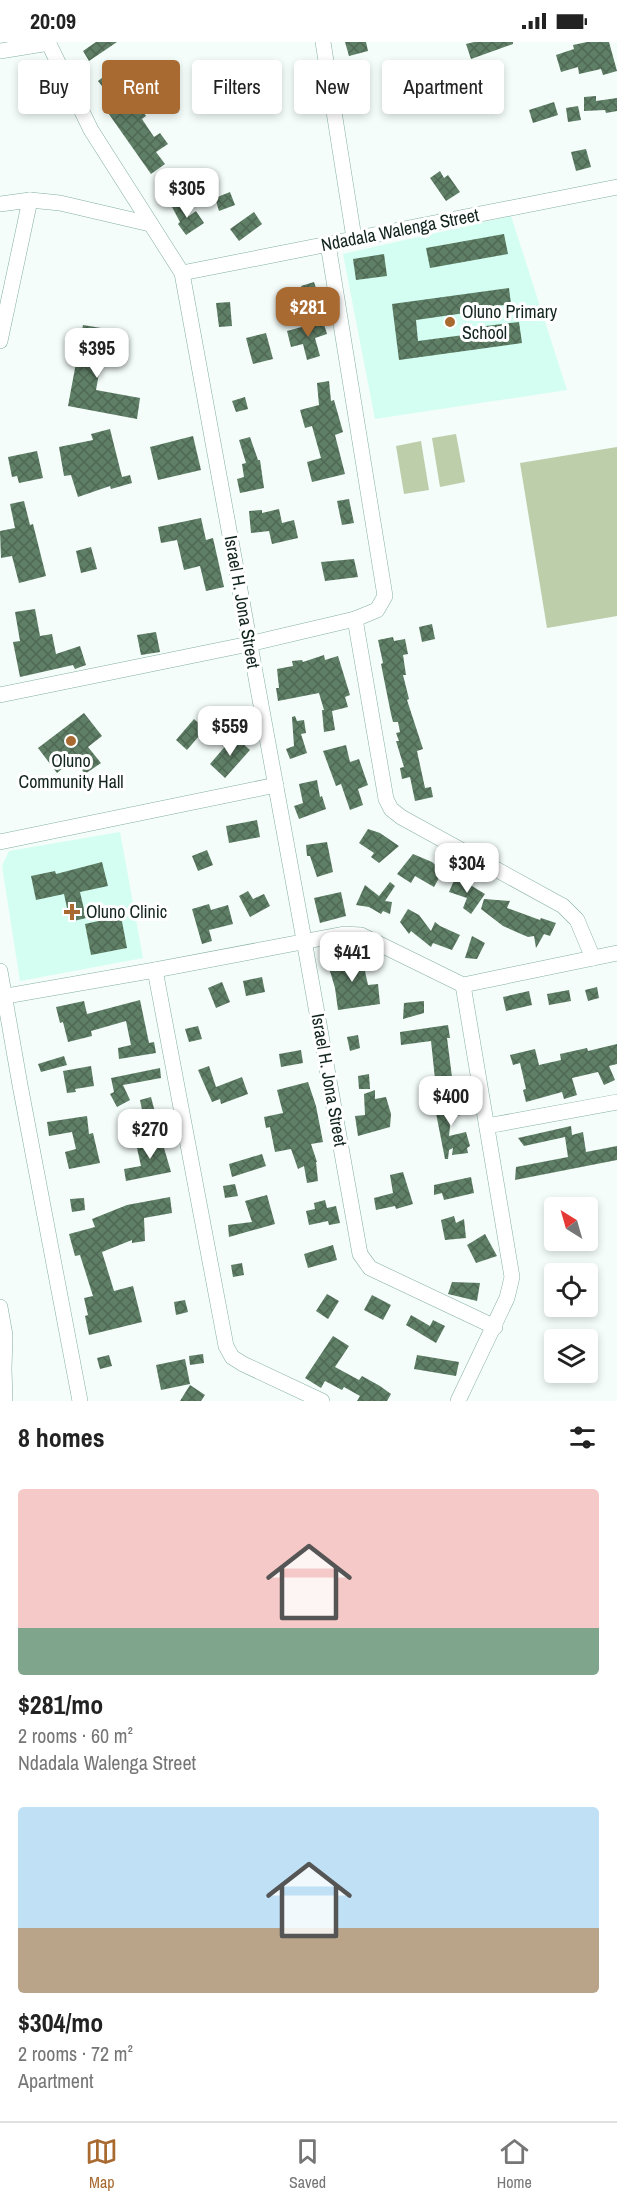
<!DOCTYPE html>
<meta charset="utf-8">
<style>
body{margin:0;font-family:"Archivo Narrow",sans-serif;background:#f6f6f6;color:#222;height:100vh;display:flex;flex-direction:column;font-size:22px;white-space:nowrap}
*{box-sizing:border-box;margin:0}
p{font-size:20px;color:#767676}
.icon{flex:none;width:33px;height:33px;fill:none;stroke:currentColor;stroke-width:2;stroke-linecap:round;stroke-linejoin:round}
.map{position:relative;height:1359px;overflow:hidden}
.drawer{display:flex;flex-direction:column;background:#fff;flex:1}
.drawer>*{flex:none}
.banner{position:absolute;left:18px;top:18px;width:582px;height:54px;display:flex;gap:12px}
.needle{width:39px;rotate:323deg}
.fabs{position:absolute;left:544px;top:1155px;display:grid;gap:12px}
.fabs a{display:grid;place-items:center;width:54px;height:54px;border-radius:6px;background:#fff;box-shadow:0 3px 9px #0003;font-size:30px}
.price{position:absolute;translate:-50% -51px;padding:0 14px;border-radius:12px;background:#fff;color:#222;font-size:20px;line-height:39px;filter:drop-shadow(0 2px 3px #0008)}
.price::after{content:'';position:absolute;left:50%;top:36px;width:18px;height:14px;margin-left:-9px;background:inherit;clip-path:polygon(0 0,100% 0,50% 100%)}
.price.current{background:#a96a31;color:#fff}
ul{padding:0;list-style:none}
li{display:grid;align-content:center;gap:12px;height:318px;padding:0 18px}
li span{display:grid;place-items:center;height:186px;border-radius:6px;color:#555}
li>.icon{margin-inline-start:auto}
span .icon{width:108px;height:108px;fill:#fffc;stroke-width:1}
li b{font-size:26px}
h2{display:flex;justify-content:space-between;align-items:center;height:72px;padding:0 18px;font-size:26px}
.tag{padding:0 21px;border-radius:6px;background:#fff;box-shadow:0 3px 9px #0003;font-size:21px;line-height:54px}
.tag.current{background:#a96a31;color:#fff}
.status{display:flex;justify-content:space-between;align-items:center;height:42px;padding:0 30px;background:#fff;direction:ltr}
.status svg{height:16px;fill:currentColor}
.dock{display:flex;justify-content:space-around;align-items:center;height:84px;border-top:2px solid #e0e0e0;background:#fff;font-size:16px;color:#767676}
.dock a{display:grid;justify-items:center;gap:3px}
.dock .current{color:#a96a31}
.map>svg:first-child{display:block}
</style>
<div class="status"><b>20:09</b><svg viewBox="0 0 49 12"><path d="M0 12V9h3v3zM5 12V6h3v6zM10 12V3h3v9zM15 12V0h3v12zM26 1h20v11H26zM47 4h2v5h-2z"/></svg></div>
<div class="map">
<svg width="617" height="1359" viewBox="0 0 617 1359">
<defs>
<pattern id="building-cross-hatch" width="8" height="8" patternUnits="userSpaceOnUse" patternTransform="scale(1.5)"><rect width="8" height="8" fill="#607f67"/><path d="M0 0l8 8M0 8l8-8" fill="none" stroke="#4e6854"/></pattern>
</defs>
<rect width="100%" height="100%" fill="#f4fdfa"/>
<g fill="#d3fef1">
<path d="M511,174L567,348L375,377L343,212Z"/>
<path d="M120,790L143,916L20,939L2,824L9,809Z"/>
</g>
<g fill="#bdceaa">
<path d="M456,392L465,440L440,445L432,396Z"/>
<path d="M421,399L429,448L404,452L396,404Z"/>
<path d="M617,405V574L547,586L520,421Z"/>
</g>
<g fill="url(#building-cross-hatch)">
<path d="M96,0H117L89,19L83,9Z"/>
<path d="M345,0H366L368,9L349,14Z"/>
<path d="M474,0H513V2L471,17L466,2Z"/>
<path d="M587,0H609L617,29L603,33L601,27L579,32L578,25L561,30L556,13L574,7L573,3Z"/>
<path d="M112,28L119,37L105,48L98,39Z"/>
<path d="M130,51L146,74L142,77L154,95L160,91L168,102L156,110L165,122L151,132L106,68Z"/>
<path d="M596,54V59L617,56V69L606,71L605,68L584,69V55Z"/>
<path d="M554,60L558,73L533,81L529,68Z"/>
<path d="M578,64L581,78L568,80L566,66Z"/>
<path d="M586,107L591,125L576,129L571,110Z"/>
<path d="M440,129L444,136L448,133L460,150L446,159L430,136Z"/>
<path d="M230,150L235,163L219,169L215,156Z"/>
<path d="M182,160L189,174L196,169L204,181L186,193L178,182L180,180L172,165Z"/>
<path d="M254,170L262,182L239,199L230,187Z"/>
<path d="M504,192L508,212L430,226L426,206Z"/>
<path d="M384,212L387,234L356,238L353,217Z"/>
<path d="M314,240L320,258L307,262L301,244Z"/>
<path d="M509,246L511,262L465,268V271L416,278L418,299L479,291L478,285L519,280L522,301L399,318L392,262Z"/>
<path d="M230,260L232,284L219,285L216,261Z"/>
<path d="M323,279L327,292L315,296L320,314L307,318L303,302L291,305L287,289Z"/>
<path d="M83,283L107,287L96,348L140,356L137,377L68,364Z"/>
<path d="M266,291L273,317L253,322L246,296Z"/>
<path d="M329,339L331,359L334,358L343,390L335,393L345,432L312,440L307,420L321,416L312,384L305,386L300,368L319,363L317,341Z"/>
<path d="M245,355L248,367L236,370L232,359Z"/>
<path d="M110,387L122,435L130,433L132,441L111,447L110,444L78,455L71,433L64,434L59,405L93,398L91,392Z"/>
<path d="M193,394L201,428L158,438L150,405Z"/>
<path d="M250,395L258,418H260L264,446L240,451L237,437L244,435L242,422L246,421L239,398Z"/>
<path d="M37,409L43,436L19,441L17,434L12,435L8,415Z"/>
<path d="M349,457L354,481L342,483L337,459Z"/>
<path d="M24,459L30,483L33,482L46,534L19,541L12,514L1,516L0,489L15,486L10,462Z"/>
<path d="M279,467L282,481L294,478L298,496L272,502L269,489L251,491L249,469L262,468V471Z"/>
<path d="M201,476L206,498L213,496L224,545L206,549L200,524L184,528L177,498L161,501L158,485Z"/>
<path d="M91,505L97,527L81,531L76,509Z"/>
<path d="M354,517L358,535L325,539L321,520Z"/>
<path d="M35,567L40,594L52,592L56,612L80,604L86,623L75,627L73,623L20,635L13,600L20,599L15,570Z"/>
<path d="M432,582L435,597L422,600L419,585Z"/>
<path d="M156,590L160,610L141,613L137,593Z"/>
<path d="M393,595L394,599L405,597L408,612L403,613L406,633H403L409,657L407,658L423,707L417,709L425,746L431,745L433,755L415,759L410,735L402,737L400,726L404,725L396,699H399L396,691L400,690L398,680H393L391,672L381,622L383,621L378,598Z"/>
<path d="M324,613L325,618L338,614L350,653L345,655L348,665L332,669L335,688L324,690L322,668H324L319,651L278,659L276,646H279L277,627L293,624L292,619L302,618L303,620Z"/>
<path d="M84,671L102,694L88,705L101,721L85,732L74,717L57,731L38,706Z"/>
<path d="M295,674L297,679L304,678L306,691L301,692L307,711L290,717L286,707L294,704L292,675Z"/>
<path d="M194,677L205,687L187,708L176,698Z"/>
<path d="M234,694L250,708L225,736L210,722Z"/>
<path d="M346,703L350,720L359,717L368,743L358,747L363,763L350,768L341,742L336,744L323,709Z"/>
<path d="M317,738L320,755L322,754L326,767L299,777L294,764L303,761L299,742Z"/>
<path d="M257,778L260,795L229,801L226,784Z"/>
<path d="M368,787L380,791L399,804L379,821L371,815L374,811L359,801Z"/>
<path d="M327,800L333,830L317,835L310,814H307L306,803Z"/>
<path d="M207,808L213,823L198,829L192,814Z"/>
<path d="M413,812L432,820L439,826L436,833L439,836L434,845L415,834L411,841L397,832Z"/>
<path d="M102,820L108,844L80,850L86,876L70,880L64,852L36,858L31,834L55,829L56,832Z"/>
<path d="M456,834L468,839L467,841L485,852L471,872L463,866L467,856L449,850Z"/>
<path d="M390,840L395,844L385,859L392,860L390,872L383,869L381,872L369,865L356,863L365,843L379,854Z"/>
<path d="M248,849L253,857L264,852L270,864L250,875L239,854Z"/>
<path d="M341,850L346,874L320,881L314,856Z"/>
<path d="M484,857L510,859L507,866L540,878L541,876L556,881L550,894L544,892L536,906L534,894L528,895L503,884L481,867Z"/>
<path d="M209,862L211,868L228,863L233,882L209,888L212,899L202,902L192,867Z"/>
<path d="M408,867L419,873L431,889L435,880L440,884L460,893L452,908L433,901L431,905L411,889L409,892L400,880Z"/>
<path d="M121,874L127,906L91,913L85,882Z"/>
<path d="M472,894L485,901L477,917L465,916Z"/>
<path d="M361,911L368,943L378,942L380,962L338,968L335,946L327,919Z"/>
<path d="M262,935L265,950L246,954L243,939Z"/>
<path d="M222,940L230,960L216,966L208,946Z"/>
<path d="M597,945L599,956L588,959L585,948Z"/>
<path d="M569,948L571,959L549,963L547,952Z"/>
<path d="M529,949L532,963L506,969L503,955Z"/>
<path d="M140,958L149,1001L154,1000L156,1011L119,1017L118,1006L131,1003L126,979L91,989L92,994L68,1000L63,980L60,981L56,965L84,959L87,972Z"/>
<path d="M424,959V971L403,977L404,961Z"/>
<path d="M448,983L450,996H447L452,1035L435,1037L431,999L401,1003L400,990Z"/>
<path d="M198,984L202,997L189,1000L185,987Z"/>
<path d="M358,993L360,1006L350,1009L347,995Z"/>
<path d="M617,1002V1022L609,1024L615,1038L604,1043L598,1030L572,1036L577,1053L564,1057L562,1050L526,1060L523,1048L526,1047L520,1021L513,1023L510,1013L535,1007L539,1023L561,1018L560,1012L587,1006L588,1009Z"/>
<path d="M301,1008L303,1021L281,1025L279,1012Z"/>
<path d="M64,1014L67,1023L41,1030L38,1022Z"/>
<path d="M91,1024L94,1044L75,1047L76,1050L67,1051L63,1029Z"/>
<path d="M209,1024L216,1045L242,1035L248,1052L221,1062L220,1057L212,1060L198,1028Z"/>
<path d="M160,1026L161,1036L123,1043L130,1058L117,1065L110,1052L114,1050L111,1036Z"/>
<path d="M369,1032L370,1047H359L358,1034Z"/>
<path d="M308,1040L316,1064L323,1100L311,1102L317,1120H316L318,1139L307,1141L304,1124L298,1127L291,1107L275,1110L270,1085L266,1086L264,1075L283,1071L277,1048Z"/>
<path d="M375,1048V1057L386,1055L391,1072L390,1085L358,1094L355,1074L365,1073L364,1052Z"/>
<path d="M151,1055L156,1074L144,1077L140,1058Z"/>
<path d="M464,1057L466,1072L451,1075L449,1094L466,1090L470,1104L467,1106L468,1111L452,1113L453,1106L449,1108L448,1117H445L434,1061Z"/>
<path d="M87,1074L89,1092L93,1091L100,1121L69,1127L65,1110L76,1107L72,1090L49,1094L47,1080Z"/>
<path d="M571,1084L572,1093L583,1090L586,1110L617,1104V1118L515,1138L516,1125L568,1115L565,1095L524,1104L518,1096Z"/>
<path d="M160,1092L171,1130L126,1139L124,1127L141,1124L137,1106L142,1105L140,1097Z"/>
<path d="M262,1112L266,1124L232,1135L229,1122Z"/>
<path d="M403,1130L413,1162L396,1167L395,1164L376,1168L374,1156L393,1151L390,1133Z"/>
<path d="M471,1135L474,1151L444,1158L442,1151L434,1153V1143Z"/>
<path d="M235,1142L238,1154L225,1156L223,1144Z"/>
<path d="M267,1153L275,1182L229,1195L228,1183L252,1180L245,1159Z"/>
<path d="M170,1155L172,1171L144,1176L145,1199L132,1201V1198L102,1210L114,1249L133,1244L142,1280L89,1293L85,1274L88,1273L84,1256L93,1254L80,1213L75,1214L69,1192L95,1185L92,1177L127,1163Z"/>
<path d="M84,1156L85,1168L72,1170L70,1157Z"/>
<path d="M325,1158L327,1166L336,1164L340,1181L329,1183L328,1179L309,1183L306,1169L315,1167L314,1161Z"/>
<path d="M454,1174L456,1181L464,1177L466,1196L445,1198L441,1178Z"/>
<path d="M485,1192L497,1214L476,1221L467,1203Z"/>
<path d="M333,1203L337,1218L308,1226L304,1212Z"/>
<path d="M242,1221L244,1233L233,1235L231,1223Z"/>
<path d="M452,1240L480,1241L477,1259L448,1252Z"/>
<path d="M327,1252L339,1259L328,1277L316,1269Z"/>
<path d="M372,1253L391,1263L383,1278L364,1268Z"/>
<path d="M185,1258L188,1270L176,1273L174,1260Z"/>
<path d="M411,1273L430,1284L433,1278L445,1284L436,1301L406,1283Z"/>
<path d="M333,1294L349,1304L335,1325L359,1338L362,1334L380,1344L391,1352L387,1359H357L360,1354L344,1345L342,1348L325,1339L321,1346L305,1336Z"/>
<path d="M203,1312L204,1321L190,1323L189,1314Z"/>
<path d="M109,1313L112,1324L100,1327L97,1316Z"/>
<path d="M417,1313L459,1320L456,1334L414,1327Z"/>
<path d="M185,1317L190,1342L161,1348L156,1323Z"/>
<path d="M190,1343L205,1353L201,1359H180Z"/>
</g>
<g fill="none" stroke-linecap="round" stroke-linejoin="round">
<g stroke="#84afa2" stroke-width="16">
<g id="minor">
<path d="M48,0L91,88L182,231L304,898L360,1212L370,1226L495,1285"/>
<path d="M323,0L354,196"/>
<path d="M0,9L49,1"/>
<path d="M0,162L30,158L60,161L150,182"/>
<path d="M328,202L385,554L377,568L355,577"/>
<path d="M182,231L617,145"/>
<path d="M0,299L30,158"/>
<path d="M0,653L249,602L355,577L386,757L391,767L401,775L563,864L577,878L593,916"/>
<path d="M0,800L276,743"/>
<path d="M155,928L226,1304L232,1315L243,1322L322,1359"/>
<path d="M0,929L20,1043L80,1359"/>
<path d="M0,955L155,928L344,892L361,893L463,943L617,911"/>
<path d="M487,1084L617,1060"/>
<path d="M0,1265L5,1293L4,1327L5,1359"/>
<path d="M458,1359L507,1256L512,1235L463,943"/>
</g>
</g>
<use href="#minor" stroke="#fff" stroke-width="15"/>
</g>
<g fill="#a96a31" stroke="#fff" stroke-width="2">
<circle cx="450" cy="280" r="6"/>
<circle cx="71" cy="699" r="6"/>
<path d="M69 861h6v6h6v6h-6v6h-6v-6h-6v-6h6z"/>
</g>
<g text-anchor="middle" stroke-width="6" stroke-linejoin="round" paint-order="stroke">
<g font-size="18" fill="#12241f" stroke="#fff">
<text transform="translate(400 188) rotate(-11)" y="6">Ndadala Walenga Street</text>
<text transform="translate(242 560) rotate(80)" y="6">Israel H. Jona Street</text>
<text transform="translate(329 1038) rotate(80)" y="6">Israel H. Jona Street</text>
</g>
<g font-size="18" fill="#12241f" stroke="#fff" text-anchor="start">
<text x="462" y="276">Oluno Primary<tspan x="462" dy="21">School</tspan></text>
<text x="71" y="725" text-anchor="middle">Oluno<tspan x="71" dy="21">Community Hall</tspan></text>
<text x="86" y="876">Oluno Clinic</text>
</g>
</g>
</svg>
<div class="fabs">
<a><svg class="needle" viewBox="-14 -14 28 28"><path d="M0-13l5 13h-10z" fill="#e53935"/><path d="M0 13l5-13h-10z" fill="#767676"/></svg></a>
<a><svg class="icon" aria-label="locate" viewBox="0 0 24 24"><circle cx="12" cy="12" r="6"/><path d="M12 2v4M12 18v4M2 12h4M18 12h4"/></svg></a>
<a><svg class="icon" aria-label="layers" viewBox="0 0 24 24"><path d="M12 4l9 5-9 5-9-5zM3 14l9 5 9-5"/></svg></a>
</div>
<b class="price" style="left:187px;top:177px">$305</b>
<b class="price current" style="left:308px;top:296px">$281</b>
<b class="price" style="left:97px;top:337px">$395</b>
<b class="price" style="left:230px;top:715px">$559</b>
<b class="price" style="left:467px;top:852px">$304</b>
<b class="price" style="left:352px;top:941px">$441</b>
<b class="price" style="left:451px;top:1085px">$400</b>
<b class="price" style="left:150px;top:1118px">$270</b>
<div class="banner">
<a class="tag">Buy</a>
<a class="tag current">Rent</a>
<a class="tag">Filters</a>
<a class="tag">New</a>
<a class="tag">Apartment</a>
</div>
</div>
<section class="drawer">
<h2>8 homes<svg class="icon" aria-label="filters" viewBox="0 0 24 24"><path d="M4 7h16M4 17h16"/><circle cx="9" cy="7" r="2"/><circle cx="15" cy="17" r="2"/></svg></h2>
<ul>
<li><span style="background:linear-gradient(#f6c9c9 75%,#7fa58c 0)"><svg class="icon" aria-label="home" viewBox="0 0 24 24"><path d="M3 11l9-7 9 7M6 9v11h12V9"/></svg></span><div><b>$281/mo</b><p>2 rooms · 60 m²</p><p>Ndadala Walenga Street</p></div></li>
<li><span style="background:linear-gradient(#bfe0f5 65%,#b9a48a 0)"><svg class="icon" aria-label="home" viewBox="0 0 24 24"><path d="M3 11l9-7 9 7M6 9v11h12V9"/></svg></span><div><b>$304/mo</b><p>2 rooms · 72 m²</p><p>Apartment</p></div></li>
</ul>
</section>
<nav class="dock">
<a class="current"><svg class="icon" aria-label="map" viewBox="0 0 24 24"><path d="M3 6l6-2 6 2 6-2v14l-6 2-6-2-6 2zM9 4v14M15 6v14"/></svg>Map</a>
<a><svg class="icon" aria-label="saved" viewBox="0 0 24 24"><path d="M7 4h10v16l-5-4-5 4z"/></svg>Saved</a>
<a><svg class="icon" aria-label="home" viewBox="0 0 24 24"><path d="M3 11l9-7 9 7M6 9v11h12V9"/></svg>Home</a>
</nav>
